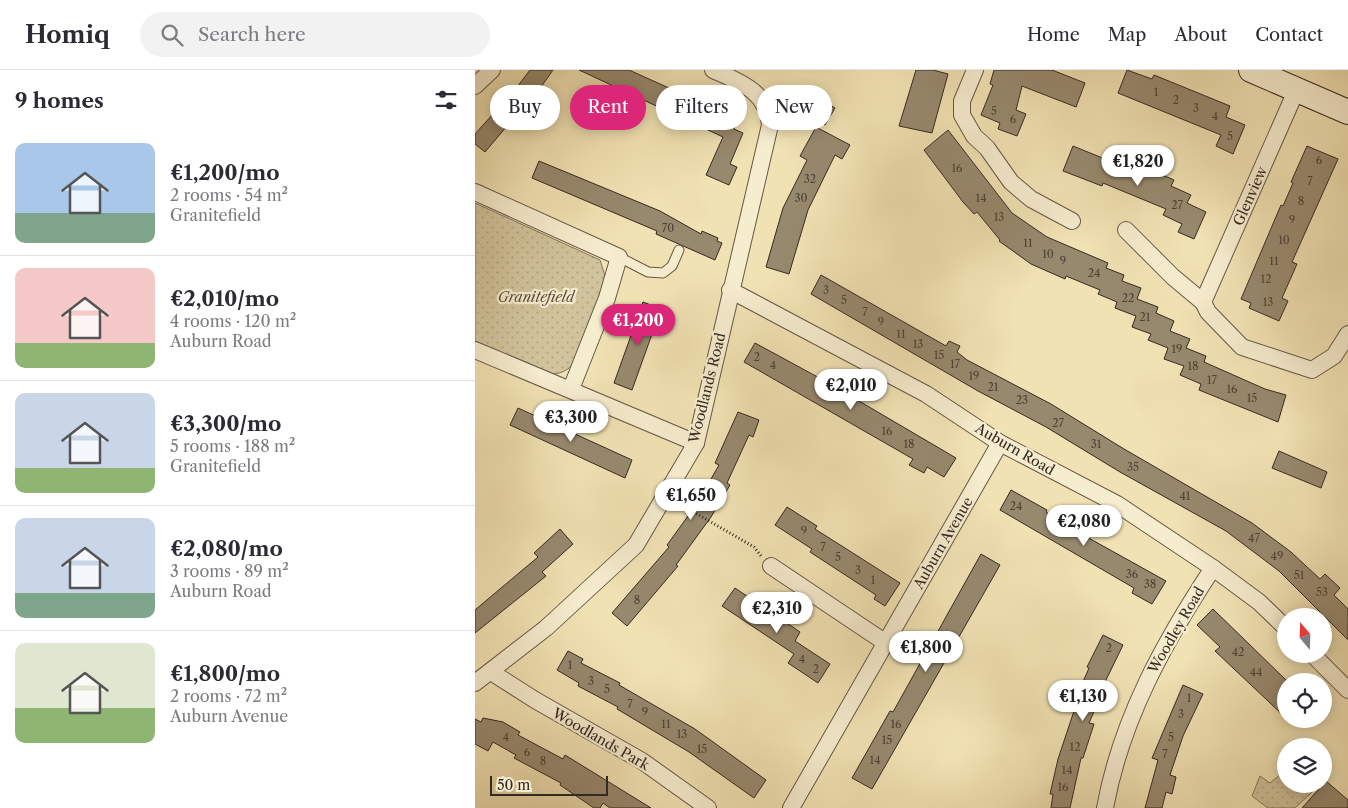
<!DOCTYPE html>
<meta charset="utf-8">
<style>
body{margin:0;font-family:"Libre Caslon Text",serif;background:#f2f2f3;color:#2b2b33;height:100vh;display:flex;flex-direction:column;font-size:19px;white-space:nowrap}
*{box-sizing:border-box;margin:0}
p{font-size:16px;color:#7c7c81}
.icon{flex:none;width:28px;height:28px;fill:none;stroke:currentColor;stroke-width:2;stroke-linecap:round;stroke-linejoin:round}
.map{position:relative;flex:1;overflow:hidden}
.panel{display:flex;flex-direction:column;background:#fff;width:475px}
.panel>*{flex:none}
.banner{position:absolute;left:15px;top:15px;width:475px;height:45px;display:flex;gap:10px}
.needle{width:32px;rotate:341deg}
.controls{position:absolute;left:802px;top:538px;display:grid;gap:10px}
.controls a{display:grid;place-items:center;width:55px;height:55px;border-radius:50%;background:#fff;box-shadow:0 2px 12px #0003;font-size:25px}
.scale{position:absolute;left:15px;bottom:12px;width:118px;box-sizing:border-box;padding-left:5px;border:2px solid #362923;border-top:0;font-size:14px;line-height:18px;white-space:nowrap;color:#362923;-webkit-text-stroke:4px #f6ecce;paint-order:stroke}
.price{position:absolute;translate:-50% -42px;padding:0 11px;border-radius:18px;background:#fff;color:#222;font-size:16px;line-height:32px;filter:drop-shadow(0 1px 2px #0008)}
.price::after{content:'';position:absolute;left:50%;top:30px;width:15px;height:11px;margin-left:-8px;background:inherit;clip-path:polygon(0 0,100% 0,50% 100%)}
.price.active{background:#db2777;color:#fff}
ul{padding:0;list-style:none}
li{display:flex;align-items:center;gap:15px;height:125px;padding:0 15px}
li+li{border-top:1px solid #e1e1e2}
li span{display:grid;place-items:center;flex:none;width:140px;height:100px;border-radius:10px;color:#555}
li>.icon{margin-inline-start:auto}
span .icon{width:60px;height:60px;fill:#fffc;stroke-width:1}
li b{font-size:21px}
h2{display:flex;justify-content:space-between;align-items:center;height:60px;padding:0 15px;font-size:21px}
.tag{padding:0 18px;border-radius:22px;background:#fff;box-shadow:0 2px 12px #0003;font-size:18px;line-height:45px}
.tag.active{background:#db2777;color:#fff}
header{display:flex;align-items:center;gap:30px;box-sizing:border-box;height:70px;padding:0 25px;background:#fff;border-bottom:1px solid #e1e1e2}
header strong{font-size:24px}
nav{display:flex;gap:28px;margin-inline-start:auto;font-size:18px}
.search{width:350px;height:45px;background:#f2f2f3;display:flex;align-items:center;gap:12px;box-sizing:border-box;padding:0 18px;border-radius:28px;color:#7c7c81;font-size:19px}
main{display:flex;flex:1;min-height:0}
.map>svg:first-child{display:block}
</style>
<header>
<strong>Homiq</strong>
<div class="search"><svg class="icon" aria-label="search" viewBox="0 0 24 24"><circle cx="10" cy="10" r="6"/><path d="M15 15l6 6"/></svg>Search here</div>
<nav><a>Home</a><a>Map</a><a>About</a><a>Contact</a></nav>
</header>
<main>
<section class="panel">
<h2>9 homes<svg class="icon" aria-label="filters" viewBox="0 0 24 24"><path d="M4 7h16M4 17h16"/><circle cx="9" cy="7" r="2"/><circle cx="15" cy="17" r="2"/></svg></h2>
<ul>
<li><span style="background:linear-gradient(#a9c7e8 70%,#7fa58c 0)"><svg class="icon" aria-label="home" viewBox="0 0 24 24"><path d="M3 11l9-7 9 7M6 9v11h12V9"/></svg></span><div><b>€1,200/mo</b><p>2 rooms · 54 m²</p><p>Granitefield</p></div></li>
<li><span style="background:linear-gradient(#f6c9c9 75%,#8fb573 0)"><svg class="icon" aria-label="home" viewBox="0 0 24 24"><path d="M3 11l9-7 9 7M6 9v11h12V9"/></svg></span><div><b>€2,010/mo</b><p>4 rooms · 120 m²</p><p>Auburn Road</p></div></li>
<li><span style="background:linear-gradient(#c9d6e8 75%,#8fb573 0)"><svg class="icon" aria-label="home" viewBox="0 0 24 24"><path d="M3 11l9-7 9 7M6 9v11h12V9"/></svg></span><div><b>€3,300/mo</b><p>5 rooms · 188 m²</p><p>Granitefield</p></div></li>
<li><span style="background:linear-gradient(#c9d6e8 75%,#7fa58c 0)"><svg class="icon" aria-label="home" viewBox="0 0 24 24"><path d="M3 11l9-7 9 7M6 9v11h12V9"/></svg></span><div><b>€2,080/mo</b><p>3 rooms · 89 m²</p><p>Auburn Road</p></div></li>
<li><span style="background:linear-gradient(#dfe7d0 65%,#8fb573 0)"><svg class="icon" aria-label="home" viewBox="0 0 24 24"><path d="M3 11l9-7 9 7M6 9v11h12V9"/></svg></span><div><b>€1,800/mo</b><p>2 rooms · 72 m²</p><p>Auburn Avenue</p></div></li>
</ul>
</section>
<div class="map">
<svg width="873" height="738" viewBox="0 0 873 738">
<defs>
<pattern id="grass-dots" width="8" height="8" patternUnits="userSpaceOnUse" patternTransform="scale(1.25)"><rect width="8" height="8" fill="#d1c39b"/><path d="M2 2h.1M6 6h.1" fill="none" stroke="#b4a885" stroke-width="1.8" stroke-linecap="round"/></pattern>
</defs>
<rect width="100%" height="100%" fill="#f1e2b3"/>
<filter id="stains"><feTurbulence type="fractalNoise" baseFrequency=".004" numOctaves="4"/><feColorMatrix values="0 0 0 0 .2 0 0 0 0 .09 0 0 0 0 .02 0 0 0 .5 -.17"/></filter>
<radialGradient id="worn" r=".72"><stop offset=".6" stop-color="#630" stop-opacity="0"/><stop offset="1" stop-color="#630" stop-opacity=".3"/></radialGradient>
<g fill="url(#grass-dots)" stroke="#84765f">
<path d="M0,133L125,190L131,209L99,293C92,302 81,306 70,303L0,271Z"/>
<path d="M811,700V714H837L836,723L820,738H793L777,726L785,706L795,713Z"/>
</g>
<g fill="#97896e" stroke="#362923">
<path d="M55,0H78L54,34L57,36L43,54L38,49L10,82L0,74V64L18,44L20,46Z"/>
<path d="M104,0H154L263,49L259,59L268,63L255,94L262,97L254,115L231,105L248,67Z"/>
<path d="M441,0H458L473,4L457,63L424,56Z"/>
<path d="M519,0H577L610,13L601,37L547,16L541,40L551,44L542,66L523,59L525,53L506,45L518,15L515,14Z"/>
<path d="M652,0L677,9L679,5L755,36L751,47L770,55L758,84L741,76L746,65L643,23Z"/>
<path d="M340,26L360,38L350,55L330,44Z"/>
<path d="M341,57L375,75L367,89L360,85L333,140L314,204L291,197L308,138L332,90L325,86Z"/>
<path d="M473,60L537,143L572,167L633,193L631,198L649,205L647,211L666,218L662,229L683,237L681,243L699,251L695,261L715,269L711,278L731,286L729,292L790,319L811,325L803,352L724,320L726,314L705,305L709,296L689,289L693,278L673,270L676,264L657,257L661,246L640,238L642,232L623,224L625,220L591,206L590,209L556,194L524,171L525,170L502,142L499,144L488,132L449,80Z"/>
<path d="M598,76L657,100L660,93L699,110L696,116L716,125L712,133L731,142L719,169L703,162L707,154L688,145L691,139L628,113L627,116L588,101Z"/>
<path d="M832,76L863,89L817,192L822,194L807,228L813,231L804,251L774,238L776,233L766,229L806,135L808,136L818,113L816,112Z"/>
<path d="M64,91L185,141L226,164L227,161L243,168L242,171L247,173L240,190L181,164L182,161L57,108Z"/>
<path d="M346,205L471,276L474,271L485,276L482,282L492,290L576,334L649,379L777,453L816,482L845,509L850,504L865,518L859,525L873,539V570L804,501L751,461L645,402L571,357L503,321L336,224Z"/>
<path d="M168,232L186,239L157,320L139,313Z"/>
<path d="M280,273L350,311L481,388L469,407L452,397L449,403L434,395L438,389L269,292Z"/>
<path d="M43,338L157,390L150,408L35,355Z"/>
<path d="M263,342L284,350L278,367L274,365L252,413L255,415L236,447L201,495L203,496L152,556L137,543L194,477L192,475L221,435L244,395L240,393Z"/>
<path d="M804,381L852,402L846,418L797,398Z"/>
<path d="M536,420L572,440L571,442L610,466L691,511L677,534L657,523L659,518L525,440Z"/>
<path d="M312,437L342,456L340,459L425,513L410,536L399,529L401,525L335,482L337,479L300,455Z"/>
<path d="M85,459L98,474L67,502L71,506L0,563V540L63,487L59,483Z"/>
<path d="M506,484L525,495L397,719L377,708L415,641L418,642Z"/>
<path d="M260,518L325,562L320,571L355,594L343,613L313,593L319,584L247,536Z"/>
<path d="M738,539L811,610V648L740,581L745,577L722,555Z"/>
<path d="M628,565L648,575L630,612H632L614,653L619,654L608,688H606L595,738H576L578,724H575L583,689L600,638L597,637L614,598L612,597Z"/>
<path d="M93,581L108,589L106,593L145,613L144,615L220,659L291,710L279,728L214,682L142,639L143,637L103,616L104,613L82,600Z"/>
<path d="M708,615L728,624L708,666L695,705L701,707L697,724L691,722L687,738H670L683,690L677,688Z"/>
<path d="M8,648L28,652L45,662L43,665L88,689L90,685L176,738H135L128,733L125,738H119L85,715L86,713L39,688L41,685L18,672L13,681L0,674V649L6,652Z"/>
<path d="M851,711L873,730V738H827Z"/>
</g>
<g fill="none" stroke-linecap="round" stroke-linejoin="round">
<g stroke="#655747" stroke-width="11">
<path id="service" d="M144,187L173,202L188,203L197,196L204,180"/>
</g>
<g stroke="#655747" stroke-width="18">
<g id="minor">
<path d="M500,0L487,31V45L499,66L512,78L536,112L556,129L597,151"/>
<path d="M0,16L17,0"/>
<path d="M0,122L144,187L132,228L96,319"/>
<path d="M651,160L698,207L728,232L733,242L767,277L837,300L859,286L873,264"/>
<path d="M255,220L451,324L525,373L642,434L738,498L784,532L811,558"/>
<path d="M728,232L821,21"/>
<path d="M0,280L221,373"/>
<path d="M296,496L411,573"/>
<path d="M837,584L873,620"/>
<path d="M16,602L60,630L167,691L233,738"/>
<path d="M0,613L71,558L161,475L221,373L295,55C292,21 265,12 238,0"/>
<path d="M316,738L525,373"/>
<path d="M630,738C646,650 689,572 738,498"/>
</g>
</g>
<g stroke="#362923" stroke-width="26">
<path id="secondary" d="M776,0L873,42"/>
</g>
<path stroke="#362923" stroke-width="3" stroke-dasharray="1 2.5" stroke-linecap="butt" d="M203,433L279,477L286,486"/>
<use href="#service" stroke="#f6ecce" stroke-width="9"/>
<use href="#minor" stroke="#f6ecce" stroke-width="16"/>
<use href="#secondary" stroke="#f6ecce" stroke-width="24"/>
</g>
<g text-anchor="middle" stroke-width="4.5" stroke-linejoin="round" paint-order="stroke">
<g font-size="11" fill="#4e4136">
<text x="681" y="26">1</text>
<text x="701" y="34">2</text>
<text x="721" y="42">3</text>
<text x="519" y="45">5</text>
<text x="740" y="50">4</text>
<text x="538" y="53">6</text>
<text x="755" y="70">5</text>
<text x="844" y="94">6</text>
<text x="482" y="102">16</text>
<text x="335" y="113">32</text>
<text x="835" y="115">7</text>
<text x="326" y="132">30</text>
<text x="506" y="132">14</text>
<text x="826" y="135">8</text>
<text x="702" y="139">27</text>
<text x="524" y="151">13</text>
<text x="817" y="154">9</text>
<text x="193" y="162">70</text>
<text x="809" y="174">10</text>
<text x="553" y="177">11</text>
<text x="573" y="188">10</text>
<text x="588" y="195">9</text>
<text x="799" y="195">11</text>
<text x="619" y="207">24</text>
<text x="791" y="213">12</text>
<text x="351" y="224">3</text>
<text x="653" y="232">22</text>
<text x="369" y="234">5</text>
<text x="793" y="236">13</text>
<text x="390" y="246">7</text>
<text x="670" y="251">21</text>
<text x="406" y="256">9</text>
<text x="426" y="268">11</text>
<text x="443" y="278">13</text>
<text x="702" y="283">19</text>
<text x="464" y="289">15</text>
<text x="282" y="291">2</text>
<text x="480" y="298">17</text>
<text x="298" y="299">4</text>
<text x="718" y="300">18</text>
<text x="499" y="310">19</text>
<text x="737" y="314">17</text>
<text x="518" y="321">21</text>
<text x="757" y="323">16</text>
<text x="777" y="332">15</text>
<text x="547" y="334">23</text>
<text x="583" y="357">27</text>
<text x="412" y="365">16</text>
<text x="434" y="378">18</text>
<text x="621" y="378">31</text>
<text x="658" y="401">35</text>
<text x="710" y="430">41</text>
<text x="541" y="440">24</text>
<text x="329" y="465">9</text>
<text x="779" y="472">47</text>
<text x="348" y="481">7</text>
<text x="802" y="490">49</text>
<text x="363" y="491">5</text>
<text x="383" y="504">3</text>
<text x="657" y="508">36</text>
<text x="824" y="509">51</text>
<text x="398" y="514">1</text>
<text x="675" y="518">38</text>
<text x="847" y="526">53</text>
<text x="162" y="534">8</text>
<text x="634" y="582">2</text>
<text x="763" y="586">42</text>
<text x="327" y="593">4</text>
<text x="95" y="599">1</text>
<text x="341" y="603">2</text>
<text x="781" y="606">44</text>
<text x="116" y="615">3</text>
<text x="132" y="623">5</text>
<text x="714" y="632">1</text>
<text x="155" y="638">7</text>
<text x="170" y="646">9</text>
<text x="706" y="648">3</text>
<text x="191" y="658">11</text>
<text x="421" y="658">16</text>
<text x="207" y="668">13</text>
<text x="31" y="671">4</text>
<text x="696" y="671">5</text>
<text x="412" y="674">15</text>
<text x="600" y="681">12</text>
<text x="227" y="683">15</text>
<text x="52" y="686">6</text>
<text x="690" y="688">7</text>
<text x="400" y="694">14</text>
<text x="68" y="695">8</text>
<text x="592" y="704">14</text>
<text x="588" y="721">16</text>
</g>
<g font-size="14" fill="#362923" stroke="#f6ecce">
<text transform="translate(775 126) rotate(-66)" y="5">Glenview</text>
<text transform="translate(232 318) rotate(-76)" y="5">Woodlands Road</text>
<text transform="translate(540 379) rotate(30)" y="5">Auburn Road</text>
<text transform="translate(468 473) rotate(-60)" y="5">Auburn Avenue</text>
<text transform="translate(701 560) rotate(-60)" y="5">Woodley Road</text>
<text transform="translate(126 669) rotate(30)" y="5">Woodlands Park</text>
</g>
<g font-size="14" font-style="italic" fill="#5d5041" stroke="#f6ecce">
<text x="61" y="232">Granitefield</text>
</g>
</g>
<rect width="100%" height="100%" filter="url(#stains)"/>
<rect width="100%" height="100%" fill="url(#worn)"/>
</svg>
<div class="controls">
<a><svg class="needle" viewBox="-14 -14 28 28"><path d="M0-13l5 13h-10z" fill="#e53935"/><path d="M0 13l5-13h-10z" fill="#7c7c81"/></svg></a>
<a><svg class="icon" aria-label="locate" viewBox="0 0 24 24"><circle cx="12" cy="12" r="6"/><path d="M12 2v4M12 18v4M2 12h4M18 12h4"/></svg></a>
<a><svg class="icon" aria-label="layers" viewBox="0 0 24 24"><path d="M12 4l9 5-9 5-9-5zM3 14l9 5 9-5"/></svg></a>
</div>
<div class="scale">50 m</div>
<b class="price" style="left:663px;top:117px">€1,820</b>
<b class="price active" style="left:163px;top:276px">€1,200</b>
<b class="price" style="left:376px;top:341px">€2,010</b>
<b class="price" style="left:96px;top:373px">€3,300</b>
<b class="price" style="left:216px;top:451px">€1,650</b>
<b class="price" style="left:609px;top:477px">€2,080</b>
<b class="price" style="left:302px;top:564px">€2,310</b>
<b class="price" style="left:451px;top:603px">€1,800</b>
<b class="price" style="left:608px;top:652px">€1,130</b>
<div class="banner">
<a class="tag">Buy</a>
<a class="tag active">Rent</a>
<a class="tag">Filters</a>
<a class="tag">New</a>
</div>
</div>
</main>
